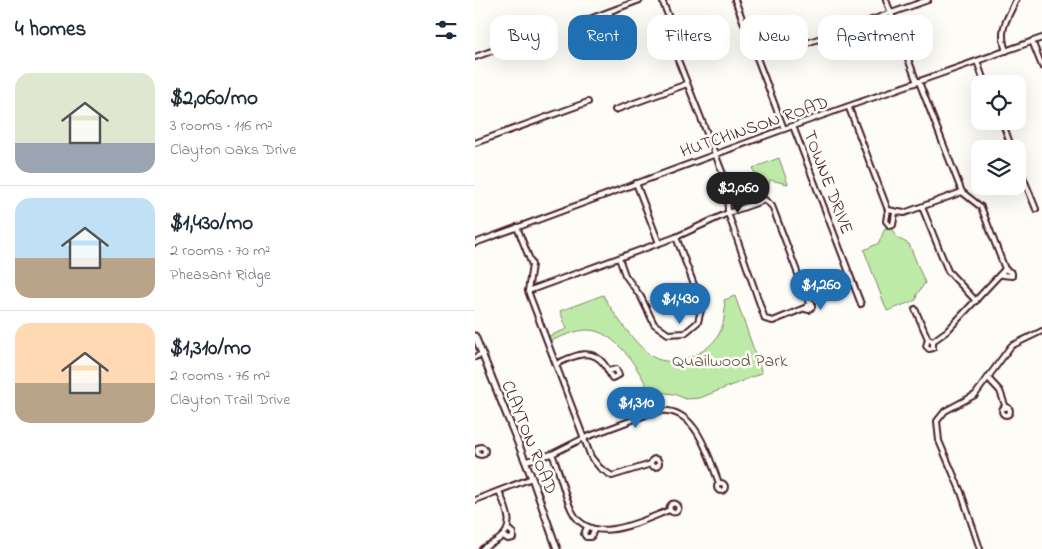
<!DOCTYPE html>
<meta charset="utf-8">
<style>
body{margin:0;font-family:"Indie Flower",sans-serif;background:#f2f2f3;color:#1f2937;height:100vh;display:flex;flex-direction:column;font-size:19px;white-space:nowrap}
*{box-sizing:border-box;margin:0}
p{font-size:16px;color:#747a83}
.icon{flex:none;width:28px;height:28px;fill:none;stroke:currentColor;stroke-width:2;stroke-linecap:round;stroke-linejoin:round}
.map{position:relative;flex:1;overflow:hidden}
.sheet{display:flex;flex-direction:column;background:#fff;width:475px}
.sheet>*{flex:none}
.guide{position:absolute;left:15px;top:15px;width:475px;height:45px;display:flex;gap:10px}
.controls{position:absolute;left:496px;top:75px;display:grid;gap:10px}
.controls a{display:grid;place-items:center;width:55px;height:55px;border-radius:10px;background:#fff;box-shadow:0 5px 20px #0002;font-size:25px}
.price{position:absolute;translate:-50% -42px;padding:0 11px;border-radius:18px;background:#1f6fb2;color:#fff;font-size:16px;line-height:32px;filter:drop-shadow(0 1px 2px #0008)}
.price::after{content:'';position:absolute;left:50%;top:30px;width:15px;height:11px;margin-left:-8px;background:inherit;clip-path:polygon(0 0,100% 0,50% 100%)}
.price.on{background:#222;color:#fff}
ul{padding:0;list-style:none}
li{display:flex;align-items:center;gap:15px;height:125px;padding:0 15px}
li+li{border-top:1px solid #e0e1e3}
li span{display:grid;place-items:center;flex:none;width:140px;height:100px;border-radius:15px;color:#555}
li>.icon{margin-inline-start:auto}
span .icon{width:60px;height:60px;fill:#fffc;stroke-width:1}
li b{font-size:21px}
h2{display:flex;justify-content:space-between;align-items:center;height:60px;padding:0 15px;font-size:21px}
.tag{padding:0 18px;border-radius:15px;background:#fff;box-shadow:0 5px 20px #0002;font-size:18px;line-height:45px}
.tag.on{background:#1f6fb2;color:#fff}
main{display:flex;flex:1;min-height:0}
.map>svg:first-child{display:block}
</style>
<main>
<section class="sheet">
<h2>4 homes<svg class="icon" aria-label="filters" viewBox="0 0 24 24"><path d="M4 7h16M4 17h16"/><circle cx="9" cy="7" r="2"/><circle cx="15" cy="17" r="2"/></svg></h2>
<ul>
<li><span style="background:linear-gradient(#dfe7d0 70%,#9aa5b1 0)"><svg class="icon" aria-label="home" viewBox="0 0 24 24"><path d="M3 11l9-7 9 7M6 9v11h12V9"/></svg></span><div><b>$2,060/mo</b><p>3 rooms · 116 m²</p><p>Clayton Oaks Drive</p></div></li>
<li><span style="background:linear-gradient(#bfe0f5 60%,#b9a48a 0)"><svg class="icon" aria-label="home" viewBox="0 0 24 24"><path d="M3 11l9-7 9 7M6 9v11h12V9"/></svg></span><div><b>$1,430/mo</b><p>2 rooms · 70 m²</p><p>Pheasant Ridge</p></div></li>
<li><span style="background:linear-gradient(#ffd9b3 60%,#b9a48a 0)"><svg class="icon" aria-label="home" viewBox="0 0 24 24"><path d="M3 11l9-7 9 7M6 9v11h12V9"/></svg></span><div><b>$1,310/mo</b><p>2 rooms · 76 m²</p><p>Clayton Trail Drive</p></div></li>
</ul>
</section>
<div class="map">
<svg width="567" height="549" viewBox="0 0 567 549">
<rect width="100%" height="100%" fill="#fdfcf7"/>
<filter id="ink" filterUnits="userSpaceOnUse"><feTurbulence type="fractalNoise" baseFrequency=".02" numOctaves="2"/><feDisplacementMap in="SourceGraphic" scale="10" xChannelSelector="R" yChannelSelector="G"/><feConvolveMatrix kernelMatrix="1 2 1 2 8 2 1 2 1" color-interpolation-filters="sRGB"/></filter>
<g filter="url(#ink)">
<g fill="#beeaa8" stroke="#84846a">
<path d="M304,158L313,184L295,180L291,198L279,202L273,188L283,184L278,168Z"/>
<path d="M410,228L418,229L422,238L434,244L450,283L442,294L441,300L412,311L389,250L404,243Z"/>
<path d="M128,295C139,314 160,345 178,357C197,368 227,356 240,340C249,329 251,313 249,300L260,296L287,373L225,398L211,399L199,394L174,391C164,369 140,330 113,330C100,330 87,337 75,341L74,336L92,329L85,311Z"/>
</g>
<g fill="none" stroke-linecap="round" stroke-linejoin="round">
<g stroke="#4a1f2b" stroke-width="8">
<g id="minor">
<path d="M260,0L309,129"/>
<path d="M411,0L441,80L444,82L487,192L506,207L530,269"/>
<path d="M134,12L146,43"/>
<path d="M101,24L165,0"/>
<path d="M557,41L567,66"/>
<path d="M318,48L453,0"/>
<path d="M531,51C523,29 532,20 541,0"/>
<path d="M0,57L64,34"/>
<path d="M502,61L510,84"/>
<path d="M374,108L413,210L429,213L487,192"/>
<path d="M140,110L212,84"/>
<path d="M527,121L537,149"/>
<path d="M318,126L386,304"/>
<path d="M0,143L113,102"/>
<path d="M542,162L561,209"/>
<path d="M161,183L184,243"/>
<path d="M447,207L473,271L501,301"/>
<path d="M413,210L411,221L415,226L418,225L420,213"/>
<path d="M42,227L57,265L53,291L116,457L125,468L137,476L176,464"/>
<path d="M0,243L309,129L567,38"/>
<path d="M144,258L150,275L166,297L179,324L193,334L210,333L223,322L227,306L201,237"/>
<path d="M527,275L537,276V273L530,269"/>
<path d="M53,291L201,237L253,213L290,200L297,206L334,303L332,307L298,321L290,319L253,213L252,184L199,50L194,18L187,0"/>
<path d="M330,309L334,310L337,307V303L334,301"/>
<path d="M440,309L453,339L458,341L472,331L530,269"/>
<path d="M453,339L451,346L454,349L458,348V341"/>
<path d="M0,357L7,354"/>
<path d="M81,364C97,357 116,346 129,364C132,368 134,373 137,378L144,375L141,369L133,371"/>
<path d="M513,378L525,391L531,408"/>
<circle cx="531" cy="411" r="4"/>
<circle cx="6" cy="451" r="4"/>
<path d="M77,454C85,472 88,491 96,509C114,549 166,521 195,510"/>
<circle cx="180" cy="463" r="4"/>
<path d="M51,461L77,454L109,438L179,412C220,402 233,455 244,483"/>
<circle cx="246" cy="487" r="4"/>
<path d="M0,500L57,478"/>
<circle cx="199" cy="508" r="4.5"/>
<path d="M112,527L109,534L111,537H116L119,530"/>
<path d="M28,536L33,539L38,538V533L33,529"/>
<path d="M7,549C12,545 19,543 24,539C42,527 30,506 24,491"/>
<path d="M505,549L486,492L464,441L462,421L470,411L500,395L536,346L567,331"/>
</g>
</g>
<g stroke="#4a1f2b" stroke-width="9">
<path id="major" d="M0,336L57,478L82,549"/>
</g>
<use href="#minor" stroke="#fdfcf7" stroke-width="4"/>
<use href="#major" stroke="#fdfcf7" stroke-width="5"/>
</g>
</g>
<g text-anchor="middle" stroke-width="5" stroke-linejoin="round" paint-order="stroke">
<g font-size="18" fill="#4a1f2b" stroke="#fdfcf7">
<text transform="translate(279 126) rotate(-19)" y="6">HUTCHINSON ROAD</text>
<text transform="translate(354 182) rotate(69)" y="6">TOWNE DRIVE</text>
<text transform="translate(55 437) rotate(68)" y="6">CLAYTON ROAD</text>
</g>
<g font-size="18" fill="#67524a" stroke="#fdfcf7">
<text x="255" y="366">Quailwood Park</text>
</g>
</g>
</svg>
<div class="controls">
<a><svg class="icon" aria-label="locate" viewBox="0 0 24 24"><circle cx="12" cy="12" r="6"/><path d="M12 2v4M12 18v4M2 12h4M18 12h4"/></svg></a>
<a><svg class="icon" aria-label="layers" viewBox="0 0 24 24"><path d="M12 4l9 5-9 5-9-5zM3 14l9 5 9-5"/></svg></a>
</div>
<b class="price on" style="left:263px;top:214px">$2,060</b>
<b class="price" style="left:346px;top:311px">$1,260</b>
<b class="price" style="left:205px;top:325px">$1,430</b>
<b class="price" style="left:161px;top:429px">$1,310</b>
<div class="guide">
<a class="tag">Buy</a>
<a class="tag on">Rent</a>
<a class="tag">Filters</a>
<a class="tag">New</a>
<a class="tag">Apartment</a>
</div>
</div>
</main>
